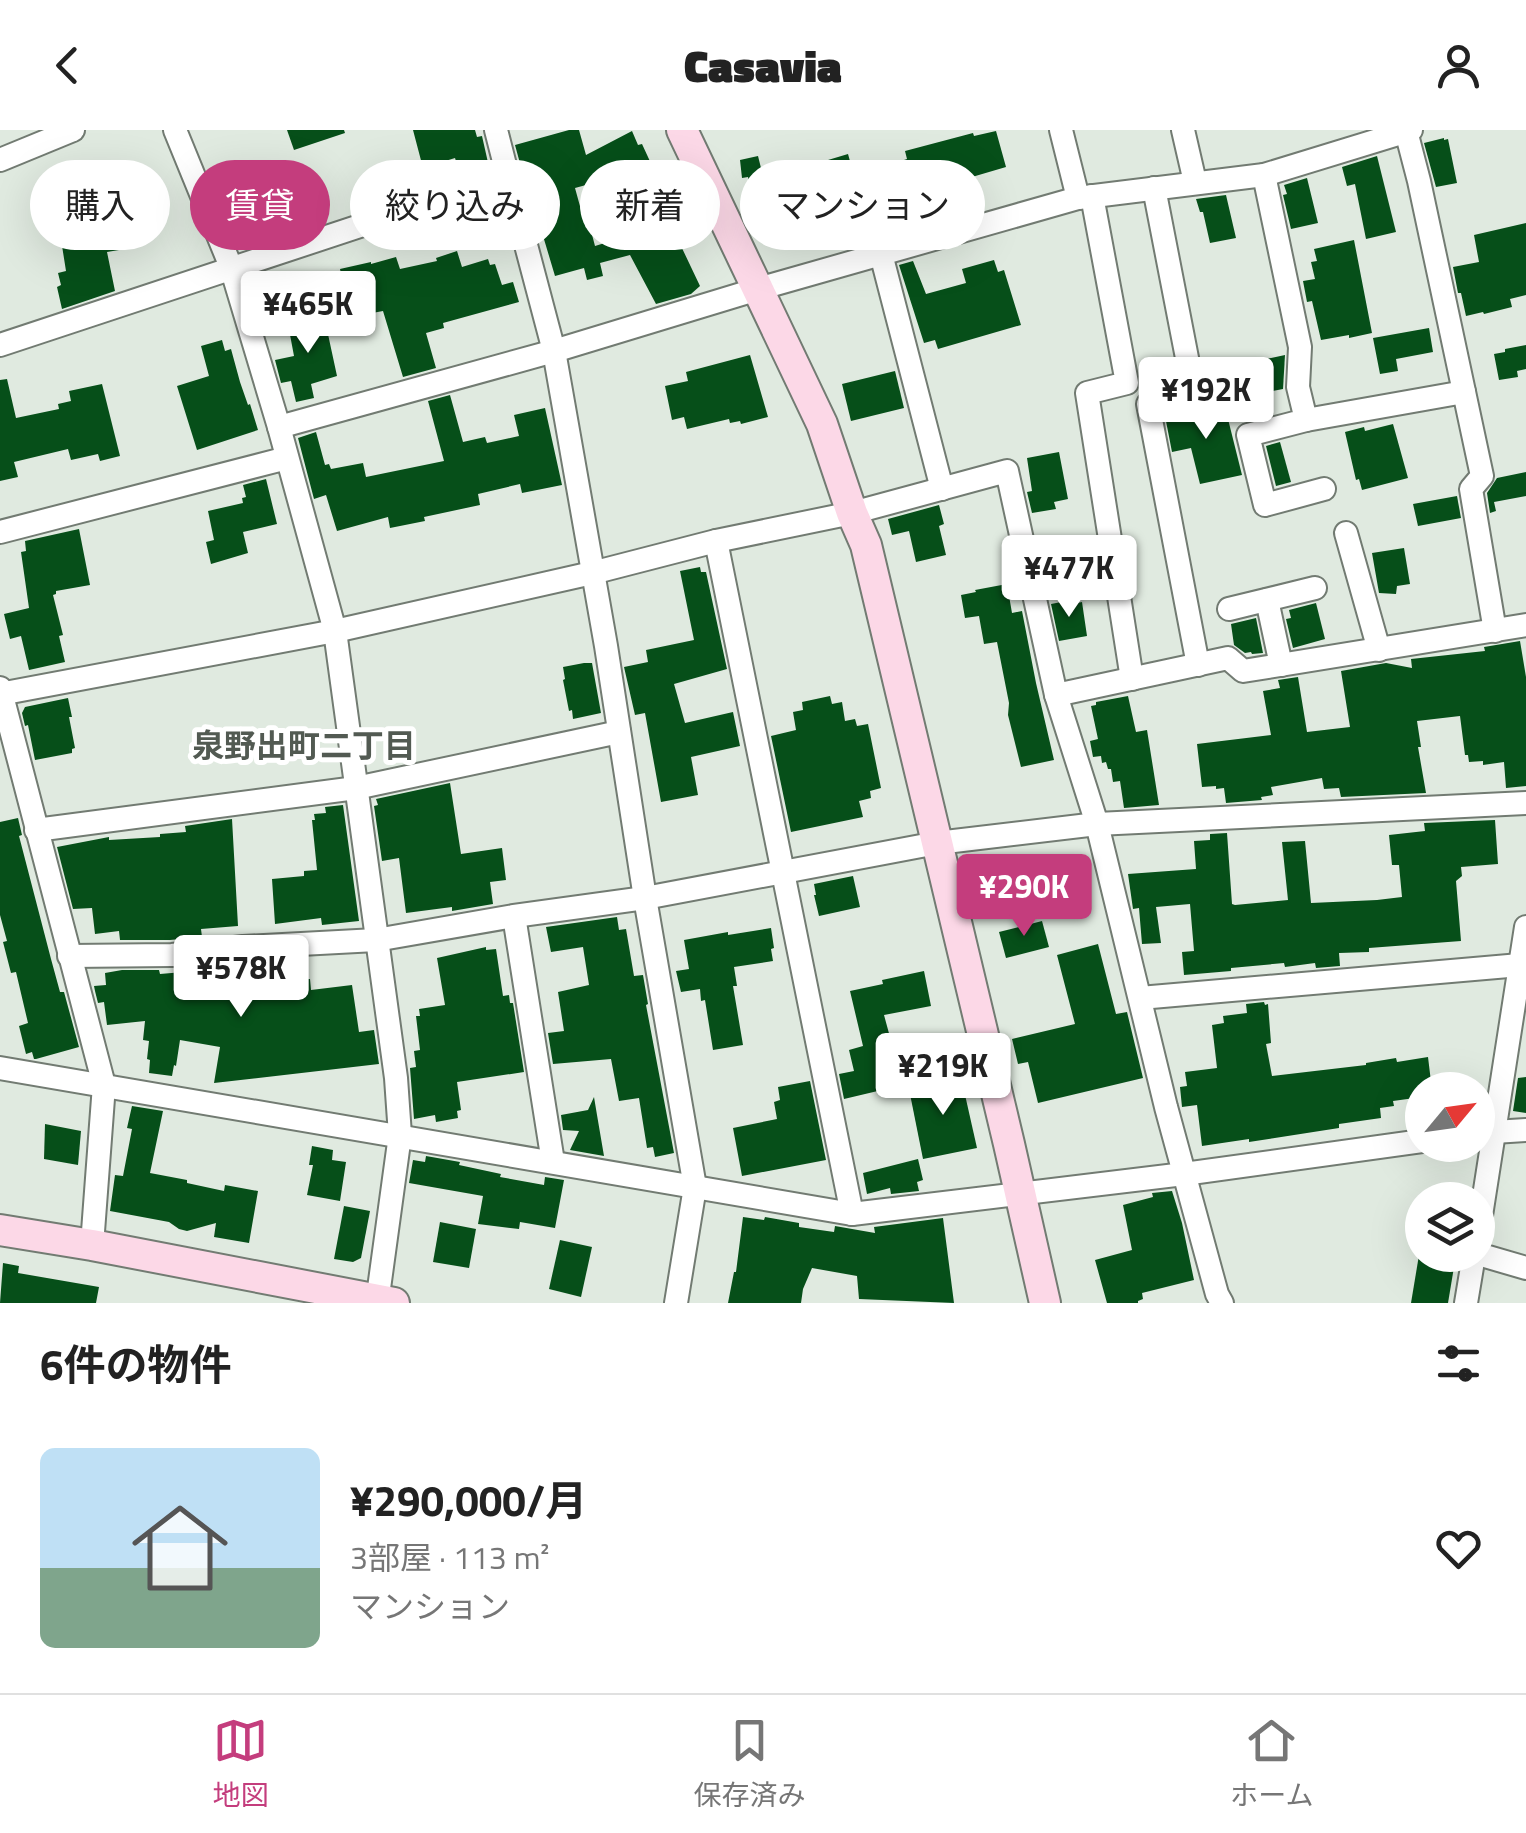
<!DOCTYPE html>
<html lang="ja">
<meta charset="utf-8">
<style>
body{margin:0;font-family:"Titillium Web","Noto Sans JP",sans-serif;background:#f2f2f2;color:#222;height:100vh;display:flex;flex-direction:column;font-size:38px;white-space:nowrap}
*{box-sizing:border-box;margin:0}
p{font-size:32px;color:#767676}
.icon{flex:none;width:55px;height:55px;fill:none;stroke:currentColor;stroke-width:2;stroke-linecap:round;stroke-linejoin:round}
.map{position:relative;height:1173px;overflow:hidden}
.sheet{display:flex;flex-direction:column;background:#fff;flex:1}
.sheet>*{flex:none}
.top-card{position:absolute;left:30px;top:30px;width:1000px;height:90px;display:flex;gap:20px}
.needle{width:65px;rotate:61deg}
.fabs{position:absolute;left:1405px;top:942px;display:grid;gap:20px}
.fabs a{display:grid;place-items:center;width:90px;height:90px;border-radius:50%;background:#fff;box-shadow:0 10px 40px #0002;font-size:50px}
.price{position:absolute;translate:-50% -85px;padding:0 22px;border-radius:10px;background:#fff;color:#222;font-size:32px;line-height:65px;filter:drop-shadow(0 2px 5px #0008)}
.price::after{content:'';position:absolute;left:50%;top:60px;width:30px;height:22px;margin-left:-15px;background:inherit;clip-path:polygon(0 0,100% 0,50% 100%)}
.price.on{background:#c43d7d;color:#fff}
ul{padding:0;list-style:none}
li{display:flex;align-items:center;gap:30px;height:250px;padding:0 40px}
li span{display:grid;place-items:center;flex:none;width:280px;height:200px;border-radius:15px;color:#555}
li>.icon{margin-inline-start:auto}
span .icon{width:120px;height:120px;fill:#fffc;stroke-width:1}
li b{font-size:42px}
h2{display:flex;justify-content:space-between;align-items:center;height:120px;padding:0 40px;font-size:42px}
.pill{padding:0 35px;border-radius:45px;background:#fff;box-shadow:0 10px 40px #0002;font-size:35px;line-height:90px}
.pill.on{background:#c43d7d;color:#fff}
header{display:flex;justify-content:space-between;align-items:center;height:130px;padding:0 40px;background:#fff;font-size:45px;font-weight:800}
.tabs{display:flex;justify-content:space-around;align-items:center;height:140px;border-top:2px solid #e0e0e0;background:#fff;font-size:28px;color:#767676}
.tabs a{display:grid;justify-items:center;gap:5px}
.tabs .on{color:#c43d7d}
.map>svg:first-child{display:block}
</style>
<header><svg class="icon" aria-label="back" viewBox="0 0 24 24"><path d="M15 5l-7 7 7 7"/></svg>Casavia<svg class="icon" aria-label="person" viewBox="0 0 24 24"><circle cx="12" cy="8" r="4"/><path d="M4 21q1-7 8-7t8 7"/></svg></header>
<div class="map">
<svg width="1526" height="1173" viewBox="0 0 1526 1173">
<rect width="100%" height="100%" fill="#e0eae0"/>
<g fill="#064f19" fill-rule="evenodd">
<path d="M287,0H344L345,3L294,20Z"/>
<path d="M413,0H475L477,7L482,6L489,37L461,47L455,28L423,38Z"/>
<path d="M569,0H579L586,25L632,1L638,15L642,14L654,40L651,42L657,53L652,55L700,156L691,164L656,174L630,125L600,133L603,146L587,150L584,138L555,146L532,69L530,70L515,15ZM608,49L634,104L595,116L590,97L586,98L575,58Z"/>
<path d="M996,1L1006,37L955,52L957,58L914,69L904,30L907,29L905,21L973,3L974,6Z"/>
<path d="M1444,8V10L1448,9L1457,53L1436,57L1424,13Z"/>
<path d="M848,24L864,81L845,86L846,89L820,96L816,83L764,96L761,86H756L748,47L742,48L740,30L758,26L762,42L816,30L818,33Z"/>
<path d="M1377,26L1396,102L1366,109L1355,54L1347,56L1342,37Z"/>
<path d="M283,31L309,97L246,118L239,100L248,97L232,48Z"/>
<path d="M1307,48L1318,93L1291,99L1283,65L1287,64L1284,55Z"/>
<path d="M1226,65L1236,108L1210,113L1203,82H1200L1196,69Z"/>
<path d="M133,92L137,117L107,122L115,161L62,179L57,157L61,155L58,143L66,141L60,103L79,101L78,97L99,94L100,98Z"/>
<path d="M1526,93V165L1510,169L1512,177L1484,184L1483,182L1466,186L1461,163H1458L1453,137L1479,132L1474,105Z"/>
<path d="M1354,110L1372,203L1349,208V205L1321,210L1312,171L1307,172L1303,151L1315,149L1311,132L1317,131L1314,119Z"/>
<path d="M457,121L462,137L488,129L490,135L495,134L502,155L513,152L519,172L443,193L444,198L426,203L436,238L403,247L383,181L335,190L330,165L345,162L340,139L371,132V134L396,127L400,139L437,131L436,128Z"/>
<path d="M994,130L998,142L1004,140L1021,195L938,219L935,210L924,213L899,135L913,131L926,164L966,153L962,139Z"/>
<path d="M323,181L337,246L311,254L314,268L296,272L291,251L281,253L275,230L294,226L288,194L299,191L298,186Z"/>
<path d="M1429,198L1433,222L1396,229L1398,241L1380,244L1373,208Z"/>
<path d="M222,210L225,221L231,219L240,252L248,275L250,274L258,300L197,320L177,256L209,246L201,216Z"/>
<path d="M1526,215V239L1517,241L1518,247L1499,250L1494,224L1505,222V219Z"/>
<path d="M750,225L768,287L741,294L740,291L730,293L729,289L687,299L684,287L672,290L665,256L688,251L686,242Z"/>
<path d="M1285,225L1283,259L1253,265L1247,233Z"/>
<path d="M895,241L904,278L851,291L842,254Z"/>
<path d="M7,249L16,288L59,279L58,274L71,271L69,261L102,254L120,326L100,331L98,324L71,330L68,319L14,332L18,347L0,351V250Z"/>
<path d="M450,265L463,312L485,307L487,313L519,306L514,285L545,278L562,355L522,363L520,354L478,364L480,375L424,387L425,391L390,398L388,387L337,401L326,365L314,369L298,308L316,302L325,335L329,334L331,339L363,333L366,347L444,331L428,271Z"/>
<path d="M1224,273L1242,345L1200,354L1191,318L1172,322L1165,286Z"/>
<path d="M1393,294L1408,348L1362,360L1359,349L1356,350L1345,302L1364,297L1365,301Z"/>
<path d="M1280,312L1291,352L1276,356L1266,316Z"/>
<path d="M1059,322L1068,369L1054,372L1056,379L1032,383L1027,362L1032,361L1027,328Z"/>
<path d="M1526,342V366L1494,372L1496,381L1490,383L1487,363L1497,348Z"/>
<path d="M266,349L277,394L243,402L248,423L211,434L206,412L214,410L208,381L243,373L242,368L246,367L243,355Z"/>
<path d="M1457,366L1461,388L1418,396L1413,374Z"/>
<path d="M939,375L944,394L939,396L946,425L916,432L909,401L892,405L888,389Z"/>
<path d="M79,399L90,455L56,461V464L53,465L63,505L59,506L65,532L29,540L21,506L10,509L4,484L29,478L21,422L26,421L25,411Z"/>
<path d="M1404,418L1410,454L1397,456L1396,464L1379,463L1372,423Z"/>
<path d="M700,437L701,442H706L727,539L674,554L685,593L733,582L740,616L691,627L698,665L661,672L645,583L635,585L624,537L648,532L646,520L694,510L680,441Z"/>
<path d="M1007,454L1012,483L1022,481L1036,553L1054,630L1021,637L1008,585L1009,573L997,512L984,514L979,486L965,488L961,465L976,462L975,460Z"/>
<path d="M1077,469V473L1082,472L1087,506L1059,511L1051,474Z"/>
<path d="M1316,473L1325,509L1293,518L1286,489L1291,488L1289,480Z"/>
<path d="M1256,488L1263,523L1252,524L1251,522L1245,523L1234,515L1231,494Z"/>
<path d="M1520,511L1526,547V656L1506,658L1504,632L1483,635V631L1469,632L1468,625H1465L1460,586L1417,591L1421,617H1418L1426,663L1341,667L1339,658L1324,659L1322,648L1271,657L1273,665L1261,667L1262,670L1226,673L1224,658L1216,659V656L1202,657L1197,614L1271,605L1263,561L1280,558L1278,550L1298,547L1307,602L1350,597L1341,541L1386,533L1412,538L1411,529L1485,521L1484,517Z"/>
<path d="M584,533H592L601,583L573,589L572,580L569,581L563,550L565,549L563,537Z"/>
<path d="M830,566L832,574L842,572L845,591L855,589L857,596L868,594L881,658L870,661L871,668L859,671L863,687L791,702L771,606L796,600L793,582L803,580L802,572Z"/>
<path d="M1128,566L1136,602L1147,600L1159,675L1124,678L1120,651L1113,652L1111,639H1108L1106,632L1102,633L1101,626L1093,627L1090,611L1098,609L1091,576L1096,575V572Z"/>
<path d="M68,568L72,587H69L75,618L72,619V623L35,630L28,595L25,596L22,583L25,577Z"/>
<path d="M450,653L461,724L502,718L506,750L490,752L493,774L452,781V777L406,783L399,728L382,731L374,676L378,675L376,669Z"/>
<path d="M343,675L359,791L322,795L321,788L275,794L272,749L304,746V741L317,740L312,690H315L314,684L326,683L325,677Z"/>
<path d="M18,688L22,705L19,706L51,829L60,862H64L79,917L36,929H34L32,922L26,924L19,896L28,893L16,842L11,843L3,812L7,811L0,785V692Z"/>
<path d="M232,689L238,796L201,799L202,807L170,810H120L119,801L95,804L92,778L73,779L57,717L109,707V710L160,707V704L186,702L185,696Z"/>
<path d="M1495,690L1498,734L1461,737L1462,746L1456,751L1461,811L1369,818V822L1339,823L1340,836L1316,838L1315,833L1285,837L1284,833L1231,838V841L1184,845L1182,822L1194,821L1190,774L1156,777L1161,813L1142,814L1139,778L1133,779L1128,744L1196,739L1194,711L1210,710V704L1227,703L1232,774L1235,775L1288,770L1282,712L1305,711L1311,773L1377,770L1402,767L1399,735H1392L1389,705L1425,701L1424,693Z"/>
<path d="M853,746L860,777L819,786L814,765H816L814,754Z"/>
<path d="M617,787L619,800L626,799L634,846L643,845L648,874L646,875L674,1023L655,1027L653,1017L647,1018L639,968L619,971L611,929L553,934L548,903L564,901L558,862L589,855L583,817L551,822L546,797Z"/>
<path d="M1042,791L1049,817L1006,828L999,802Z"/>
<path d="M771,798L774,818L771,819L773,831L734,837L737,856H733L743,915L713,920L705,870L701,871L700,859L681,862L676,841L689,839L684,810L728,802V805Z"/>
<path d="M1098,814L1116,884L1127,882L1143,948L1038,973L1028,932L1018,934L1012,909L1075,894L1057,825Z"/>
<path d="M486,817V820L496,819L503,866L509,865L510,873H513L524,942L457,952L461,980L457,981L458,988L436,992L435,985L414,989L410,938L416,937L414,921L420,920L416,886H420L419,879L445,875L437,828Z"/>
<path d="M240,832V842H264V847L307,844L308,849H310L311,860L352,855L359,902L374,900L379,934L214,953L220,917L180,910L176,936L174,935L172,946L149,943L150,930L147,929L149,911L143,910L145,891L107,895L104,872L98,873L95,861L94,856L106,855L105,843L122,840H159L160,844L195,841V838Z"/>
<path d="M924,841L931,876L884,885L903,955L844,969L839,944L854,941L849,920L863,916L850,861L883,854L882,850Z"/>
<path d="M1264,872L1265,875L1268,874L1271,913L1266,914L1272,946L1366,935V933L1396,928L1397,932L1428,927L1432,960H1422V967L1393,971L1394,976L1380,978L1381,988L1339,994V998L1249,1012V1009L1202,1016L1197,975L1182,977L1180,957L1187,956L1185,942L1217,938L1212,895L1224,893L1223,886L1247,883L1246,874Z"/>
<path d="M961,947L977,1018L923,1029L909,959Z"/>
<path d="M1526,947V983L1513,981L1518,948Z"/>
<path d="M810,951L826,1030L742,1046L733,998L777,989L774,972L780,970L778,957Z"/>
<path d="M594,967L597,985L604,1026L570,1020L579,1001L563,1000L561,985L588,980Z"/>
<path d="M132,976L163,981L150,1043L187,1050V1053L224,1061L225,1055L258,1061L249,1113L214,1107L216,1093L187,1101L179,1099L169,1092L110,1081L115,1045L123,1046L132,999L127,998Z"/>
<path d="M45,994L81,1001L78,1035L44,1029Z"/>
<path d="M312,1016L333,1020L332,1030L346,1032L340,1071L307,1065L313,1035H309Z"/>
<path d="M426,1026L460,1032L459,1035L501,1044L500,1047L544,1055L545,1047L564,1050L555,1098L520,1092L519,1099L478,1094L483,1066L409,1053L413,1030L425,1032Z"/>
<path d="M918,1029L923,1050L917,1052L919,1061L891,1064L890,1058L867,1064L863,1043Z"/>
<path d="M1172,1061L1182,1093L1194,1150L1142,1163L1143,1169L1138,1171V1173H1107L1095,1130L1132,1120L1123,1075L1153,1067L1152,1063Z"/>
<path d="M344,1076L370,1081L361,1128L353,1132L334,1129Z"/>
<path d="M743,1087L764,1090L765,1087L799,1093V1097L834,1102L835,1096L875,1103L874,1097L943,1088L954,1173L859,1169L857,1146L812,1138L803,1159L801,1173H728L734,1142H736Z"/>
<path d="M440,1092L476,1099L469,1138L433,1132Z"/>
<path d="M560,1110L592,1117L581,1167L549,1159Z"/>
<path d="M1419,1125H1456L1448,1173H1411Z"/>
<path d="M3,1133L19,1136L18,1143L99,1157L96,1173H0Z"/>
</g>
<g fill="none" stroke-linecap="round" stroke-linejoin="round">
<g stroke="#727b72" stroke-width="26">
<g id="street">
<path d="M175,0L231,137L279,297L335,501L396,948L400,1005L377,1173"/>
<path d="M496,0L508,47"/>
<path d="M1061,0L1078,68"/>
<path d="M1183,0L1195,52"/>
<path d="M1406,1L1419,51L1482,346L1471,359L1495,501"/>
<path d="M0,30L73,0"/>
<path d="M1264,45L1300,217L1298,257L1306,290L1248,305L1265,375L1324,359"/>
<path d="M1154,58L1194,264L1148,274L1198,535"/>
<path d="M1092,66L1127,253L1087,263L1132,549"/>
<path d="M881,124L942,359"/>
<path d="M0,215L508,47L554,221L606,516L645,768L695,1057L676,1173"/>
<path d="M1306,290L1464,262"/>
<path d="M279,297L554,221L758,159L1078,68L1264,45L1411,0"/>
<path d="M0,402L287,328"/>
<path d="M1346,403L1379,520"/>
<path d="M716,411L852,1084"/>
<path d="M1267,470L1281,535"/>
<path d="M1229,479L1315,458"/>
<path d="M0,558L104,955L92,1115"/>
<path d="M0,564L335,501L592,443L716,411L852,383L1007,341L1056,565"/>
<path d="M36,700L356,658L619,602"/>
<path d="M514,786L553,1032"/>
<path d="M69,826L172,825L243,817L376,810L514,786L645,768L937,713L1097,694L1526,673"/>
<path d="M1140,868L1520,835"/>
<path d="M0,938L852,1084L1184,1044L1422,1011"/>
<path d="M1478,1003L1526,1000"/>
<path d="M1478,1105L1526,797"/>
<path d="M1478,1124L1526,1138"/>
<path d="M1222,1173L1217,1164L1166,977L1097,694L1056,565L1228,528L1243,541L1526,495"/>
<path d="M1466,1173L1474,1125"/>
</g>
</g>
<g stroke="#727b72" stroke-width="34">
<g id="secondary">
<path d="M682,0L822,294L852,383L866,415L1009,1014L1045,1173"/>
<path d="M0,1100L92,1115L394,1173"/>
</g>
</g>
<use href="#street" stroke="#fff" stroke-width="22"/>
<use href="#secondary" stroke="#fcd8e7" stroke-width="30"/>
</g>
<g text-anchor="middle" stroke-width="10" stroke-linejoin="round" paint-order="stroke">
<g font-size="32" font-weight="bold" fill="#525a52" stroke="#fff">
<text x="304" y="627">泉野出町二丁目</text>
</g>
</g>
</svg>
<div class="fabs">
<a><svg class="needle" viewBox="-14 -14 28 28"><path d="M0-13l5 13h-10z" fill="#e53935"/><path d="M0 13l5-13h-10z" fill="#767676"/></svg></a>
<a><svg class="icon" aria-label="layers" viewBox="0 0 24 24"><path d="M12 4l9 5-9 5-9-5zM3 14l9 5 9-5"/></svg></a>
</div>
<b class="price" style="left:308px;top:226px">¥465K</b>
<b class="price" style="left:1206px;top:312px">¥192K</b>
<b class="price" style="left:1069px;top:490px">¥477K</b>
<b class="price on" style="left:1024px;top:809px">¥290K</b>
<b class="price" style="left:241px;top:890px">¥578K</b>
<b class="price" style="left:943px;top:988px">¥219K</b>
<div class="top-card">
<a class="pill">購入</a>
<a class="pill on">賃貸</a>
<a class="pill">絞り込み</a>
<a class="pill">新着</a>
<a class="pill">マンション</a>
</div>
</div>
<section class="sheet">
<h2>6件の物件<svg class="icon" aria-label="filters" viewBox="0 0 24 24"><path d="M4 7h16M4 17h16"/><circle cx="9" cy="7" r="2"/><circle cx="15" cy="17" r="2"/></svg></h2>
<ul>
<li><span style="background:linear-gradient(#bfe0f5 60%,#7fa58c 0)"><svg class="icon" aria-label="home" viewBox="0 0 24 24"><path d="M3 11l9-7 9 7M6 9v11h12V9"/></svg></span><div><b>¥290,000/月</b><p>3部屋 · 113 m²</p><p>マンション</p></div><svg class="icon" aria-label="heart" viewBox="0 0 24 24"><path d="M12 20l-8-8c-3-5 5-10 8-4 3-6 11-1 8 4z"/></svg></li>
</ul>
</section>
<nav class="tabs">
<a class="on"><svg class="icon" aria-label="map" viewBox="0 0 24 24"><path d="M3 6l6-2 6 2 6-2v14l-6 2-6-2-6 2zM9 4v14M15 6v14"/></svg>地図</a>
<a><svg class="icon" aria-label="saved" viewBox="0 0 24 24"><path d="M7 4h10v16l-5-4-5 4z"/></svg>保存済み</a>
<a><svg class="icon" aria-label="home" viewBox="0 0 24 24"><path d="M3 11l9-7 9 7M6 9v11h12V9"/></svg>ホーム</a>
</nav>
